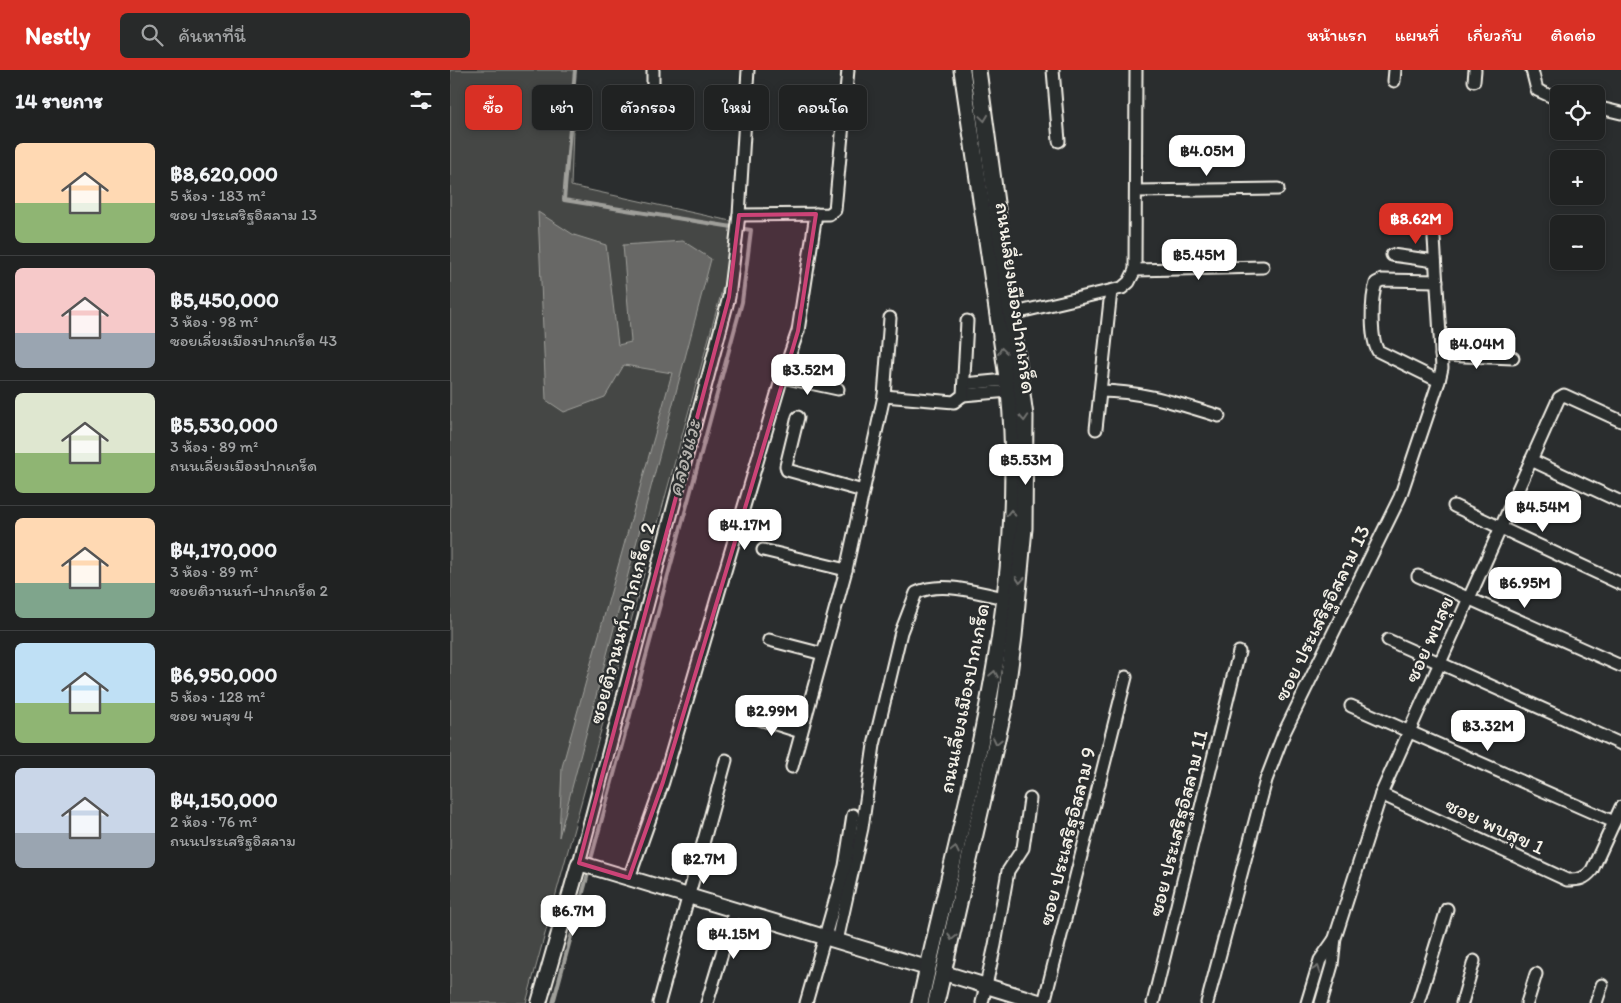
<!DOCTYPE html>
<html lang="th">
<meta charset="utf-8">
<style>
body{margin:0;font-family:Itim,"Playpen Sans Thai",sans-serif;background:#282a2a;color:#f1f3f6;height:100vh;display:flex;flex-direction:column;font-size:19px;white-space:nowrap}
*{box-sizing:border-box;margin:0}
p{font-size:16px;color:#a2a4a5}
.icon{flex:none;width:28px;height:28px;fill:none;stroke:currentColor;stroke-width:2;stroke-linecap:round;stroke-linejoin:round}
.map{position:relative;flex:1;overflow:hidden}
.side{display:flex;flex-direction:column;background:#202222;width:450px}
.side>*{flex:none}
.guide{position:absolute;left:15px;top:15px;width:475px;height:45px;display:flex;gap:10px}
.controls{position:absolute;left:1100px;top:15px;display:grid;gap:10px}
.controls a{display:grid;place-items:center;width:55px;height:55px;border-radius:8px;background:#202222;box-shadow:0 2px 8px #0003,0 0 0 1px #3d3f40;font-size:25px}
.price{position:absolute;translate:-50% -42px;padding:0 11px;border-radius:10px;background:#fff;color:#222;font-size:16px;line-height:32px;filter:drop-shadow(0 1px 2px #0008)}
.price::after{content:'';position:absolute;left:50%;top:30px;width:15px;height:11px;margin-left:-8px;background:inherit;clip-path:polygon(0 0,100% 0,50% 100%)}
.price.selected{background:#d93025;color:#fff}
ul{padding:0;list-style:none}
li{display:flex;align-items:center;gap:15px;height:125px;padding:0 15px}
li+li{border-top:1px solid #3d3f40}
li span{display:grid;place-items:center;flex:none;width:140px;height:100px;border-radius:8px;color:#555}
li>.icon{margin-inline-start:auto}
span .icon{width:60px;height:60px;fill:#fffc;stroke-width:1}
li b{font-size:21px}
h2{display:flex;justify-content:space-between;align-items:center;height:60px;padding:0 15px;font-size:21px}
.pill{padding:0 18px;border-radius:8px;background:#202222;box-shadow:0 2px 8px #0003,0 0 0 1px #3d3f40;font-size:18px;line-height:45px}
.pill.selected{background:#d93025;color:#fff}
header{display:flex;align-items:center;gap:30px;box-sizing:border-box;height:70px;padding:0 25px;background:#d93025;color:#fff}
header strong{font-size:24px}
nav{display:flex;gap:28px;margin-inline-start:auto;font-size:18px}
.search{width:350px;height:45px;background:#282a2a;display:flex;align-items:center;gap:12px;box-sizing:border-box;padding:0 18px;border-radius:8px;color:#a2a4a5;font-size:19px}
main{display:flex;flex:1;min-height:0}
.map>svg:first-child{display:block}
</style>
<header>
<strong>Nestly</strong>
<div class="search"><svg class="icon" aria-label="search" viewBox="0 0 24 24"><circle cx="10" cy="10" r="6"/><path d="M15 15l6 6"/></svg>ค้นหาที่นี่</div>
<nav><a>หน้าแรก</a><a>แผนที่</a><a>เกี่ยวกับ</a><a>ติดต่อ</a></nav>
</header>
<main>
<section class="side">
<h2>14 รายการ<svg class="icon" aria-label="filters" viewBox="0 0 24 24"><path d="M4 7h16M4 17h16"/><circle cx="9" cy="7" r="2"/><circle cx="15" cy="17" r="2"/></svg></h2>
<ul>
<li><span style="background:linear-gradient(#ffd9b3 60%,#8fb573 0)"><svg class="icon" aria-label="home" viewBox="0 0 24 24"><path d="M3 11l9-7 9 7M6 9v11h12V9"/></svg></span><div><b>฿8,620,000</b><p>5 ห้อง · 183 m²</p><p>ซอย ประเสริฐอิสลาม 13</p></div></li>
<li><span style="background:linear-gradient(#f6c9c9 65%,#9aa5b1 0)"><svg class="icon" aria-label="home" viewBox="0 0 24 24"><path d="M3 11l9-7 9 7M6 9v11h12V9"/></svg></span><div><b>฿5,450,000</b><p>3 ห้อง · 98 m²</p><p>ซอยเลี่ยงเมืองปากเกร็ด 43</p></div></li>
<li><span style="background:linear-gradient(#dfe7d0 60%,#8fb573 0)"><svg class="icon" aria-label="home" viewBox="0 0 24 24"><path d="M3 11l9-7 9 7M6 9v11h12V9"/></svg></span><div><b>฿5,530,000</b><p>3 ห้อง · 89 m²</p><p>ถนนเลี่ยงเมืองปากเกร็ด</p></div></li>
<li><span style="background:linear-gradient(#ffd9b3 65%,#7fa58c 0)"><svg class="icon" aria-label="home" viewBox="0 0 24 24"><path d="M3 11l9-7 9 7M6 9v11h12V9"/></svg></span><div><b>฿4,170,000</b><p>3 ห้อง · 89 m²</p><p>ซอยติวานนท์-ปากเกร็ด 2</p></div></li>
<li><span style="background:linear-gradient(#bfe0f5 60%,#8fb573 0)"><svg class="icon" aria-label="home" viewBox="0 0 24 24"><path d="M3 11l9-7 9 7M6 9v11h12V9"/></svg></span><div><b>฿6,950,000</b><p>5 ห้อง · 128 m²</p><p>ซอย พบสุข 4</p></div></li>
<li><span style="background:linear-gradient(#c9d6e8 65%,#9aa5b1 0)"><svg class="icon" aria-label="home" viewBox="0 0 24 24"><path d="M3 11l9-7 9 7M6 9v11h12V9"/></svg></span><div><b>฿4,150,000</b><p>2 ห้อง · 76 m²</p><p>ถนนประเสริฐอิสลาม</p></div></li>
</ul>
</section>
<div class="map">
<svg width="1171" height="933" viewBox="0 0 1171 933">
<rect width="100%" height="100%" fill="#2a2d2e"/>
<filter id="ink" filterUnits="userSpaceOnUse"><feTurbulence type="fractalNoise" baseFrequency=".02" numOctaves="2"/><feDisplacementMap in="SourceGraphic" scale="10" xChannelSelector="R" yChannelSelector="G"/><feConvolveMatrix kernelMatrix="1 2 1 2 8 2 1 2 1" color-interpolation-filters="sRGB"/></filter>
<g filter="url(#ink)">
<path fill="#444645" stroke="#9c9c96" d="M0,0H125L121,116L285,152L277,202L76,933H0Z"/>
<path fill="#676866" stroke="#9f9f9a" d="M88,142L124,165L156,175L168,275L181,272L173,175L233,171L261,189L109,767L112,697L222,303L174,295L155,327L114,342L96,330Z"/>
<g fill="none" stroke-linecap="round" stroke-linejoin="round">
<g stroke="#9f9f9a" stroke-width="4">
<path d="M125,0L114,130L301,160L292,232L140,793"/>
<path d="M103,933L139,800"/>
</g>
<g stroke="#f4f1e8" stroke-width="15">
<g id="minor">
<path d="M203,0V33"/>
<path d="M603,0L609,71"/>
<path d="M1082,0L1087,20L1109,30"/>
<path d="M944,11L945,0"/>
<path d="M1024,11L1025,0"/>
<path d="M1146,37L1171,43"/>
<path d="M686,121L828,119"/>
<path d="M289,145L379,144L385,140L398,0"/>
<path d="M942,185L985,191"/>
<path d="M685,200L813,197"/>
<path d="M987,211L932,210L926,213C921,228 920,268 928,281L989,311"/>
<path d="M561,244L672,218L679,212L685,200L686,0"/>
<path d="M991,285L1063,288"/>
<path d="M332,307L388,319"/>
<path d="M514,314L556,310"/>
<path d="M650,321C692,321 729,334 769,346"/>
<path d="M513,325L559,321"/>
<path d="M434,326L504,332L513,325L517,251"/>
<path d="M348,347L336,396L337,400L413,421"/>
<path d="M646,359L661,221"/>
<path d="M1081,390L1171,432"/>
<path d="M1004,436L1171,514"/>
<path d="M313,480L396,500"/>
<path d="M968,506L1171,596"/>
<path d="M319,570L373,584"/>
<path d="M938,570L1171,674"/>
<path d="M901,636L1164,752"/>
<path d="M300,646L351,662"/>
<path d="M342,697L396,500L434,326L440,248"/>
<path d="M931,724L1117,810C1129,810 1135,809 1142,800L1171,737"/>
<path d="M129,793L279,227L289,145L298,0"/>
<path d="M179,808L213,712L332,307L348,261L366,144"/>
<path d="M387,871L412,758L424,675L451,562L466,523C491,510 528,523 555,528"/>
<path d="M209,933L276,690"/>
<path d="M257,933L285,840"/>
<path d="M356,933L395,796L403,745"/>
<path d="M532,933L545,875L558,801L573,778L580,729"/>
<path d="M594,933L676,607"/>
<path d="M703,933L789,582"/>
<path d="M757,933L816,710L834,663L950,427L989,311L992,298L984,168"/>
<path d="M857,933L870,890L884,870"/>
<path d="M871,933L882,895L885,868L931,724L1109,328L1114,325L1171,351"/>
<path d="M968,933L997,839"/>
<path d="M1012,933L1024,891"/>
<path d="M1077,933L1086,904"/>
<path d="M1146,933L1152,915"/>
</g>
</g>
<g stroke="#f4f1e8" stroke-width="18">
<g id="tertiary">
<path d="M494,903L592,933"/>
<path d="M89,933L129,793L477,898"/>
</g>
</g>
<g stroke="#f4f1e8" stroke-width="19">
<g id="secondary">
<path d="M470,933C514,732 580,529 559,321L512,0"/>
<path d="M486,933L555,634L564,566L574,458L575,346L528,0"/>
</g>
</g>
<use href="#minor" stroke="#2a2d2e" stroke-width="11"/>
<use href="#tertiary" stroke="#2a2d2e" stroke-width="14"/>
<use href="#secondary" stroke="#2a2d2e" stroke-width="15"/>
</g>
<defs><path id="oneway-chevron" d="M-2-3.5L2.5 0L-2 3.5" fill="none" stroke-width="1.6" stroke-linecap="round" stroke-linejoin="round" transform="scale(1.25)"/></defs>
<g stroke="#71726f">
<use href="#oneway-chevron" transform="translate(534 48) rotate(82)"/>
<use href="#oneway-chevron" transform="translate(552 281) rotate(-98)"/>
<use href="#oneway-chevron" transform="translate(574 348) rotate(87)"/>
<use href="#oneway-chevron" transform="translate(561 443) rotate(-89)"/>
<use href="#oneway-chevron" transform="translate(570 510) rotate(95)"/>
<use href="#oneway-chevron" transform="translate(544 604) rotate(-79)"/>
<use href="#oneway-chevron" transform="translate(547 671) rotate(103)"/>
<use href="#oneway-chevron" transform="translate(505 780) rotate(-77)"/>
<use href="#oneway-chevron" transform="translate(502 867) rotate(103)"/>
<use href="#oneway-chevron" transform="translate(867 899) rotate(-71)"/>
</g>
</g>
<path fill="#cc4377" fill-opacity="0.2" stroke="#cc4377" stroke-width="4" stroke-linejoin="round" d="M366,144L348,261L213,712L179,808L129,793L279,227L289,145Z"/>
<g text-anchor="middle" stroke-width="4.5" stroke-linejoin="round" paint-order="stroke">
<g font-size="21" fill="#f4f1e8" stroke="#2a2d2e">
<text transform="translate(566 228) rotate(82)" y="7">ถนนเลี่ยงเมืองปากเกร็ด</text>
<text transform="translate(872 543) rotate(-64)" y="7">ซอย ประเสริฐอิสลาม 13</text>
<text transform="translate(172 553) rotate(-75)" y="7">ซอยติวานนท์-ปากเกร็ด 2</text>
<text transform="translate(979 569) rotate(-66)" y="7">ซอย พบสุข</text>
<text transform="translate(514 628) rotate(-79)" y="7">ถนนเลี่ยงเมืองปากเกร็ด</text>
<text transform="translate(728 753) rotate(-76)" y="7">ซอย ประเสริฐอิสลาม 11</text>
<text transform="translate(1045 756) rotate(25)" y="7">ซอย พบสุข 1</text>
<text transform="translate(617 766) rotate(-76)" y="7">ซอย ประเสริฐอิสลาม 9</text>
</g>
<g font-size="22" font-style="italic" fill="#b5b3ae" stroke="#2a2d2e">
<text transform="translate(233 388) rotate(-75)" y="8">คลองแวะ</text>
</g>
</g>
</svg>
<div class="controls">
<a><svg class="icon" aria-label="locate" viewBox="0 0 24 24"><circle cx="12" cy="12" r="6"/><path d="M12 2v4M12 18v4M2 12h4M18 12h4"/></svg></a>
<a>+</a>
<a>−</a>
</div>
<b class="price" style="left:757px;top:107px">฿4.05M</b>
<b class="price selected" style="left:966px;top:175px">฿8.62M</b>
<b class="price" style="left:749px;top:211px">฿5.45M</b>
<b class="price" style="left:1027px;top:300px">฿4.04M</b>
<b class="price" style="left:358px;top:326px">฿3.52M</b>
<b class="price" style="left:576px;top:416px">฿5.53M</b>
<b class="price" style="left:1093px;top:463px">฿4.54M</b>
<b class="price" style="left:295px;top:481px">฿4.17M</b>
<b class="price" style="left:1075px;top:539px">฿6.95M</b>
<b class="price" style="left:322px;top:667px">฿2.99M</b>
<b class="price" style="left:1038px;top:682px">฿3.32M</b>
<b class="price" style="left:254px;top:815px">฿2.7M</b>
<b class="price" style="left:123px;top:867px">฿6.7M</b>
<b class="price" style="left:284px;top:890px">฿4.15M</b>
<div class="guide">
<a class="pill selected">ซื้อ</a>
<a class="pill">เช่า</a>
<a class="pill">ตัวกรอง</a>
<a class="pill">ใหม่</a>
<a class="pill">คอนโด</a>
</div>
</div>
</main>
